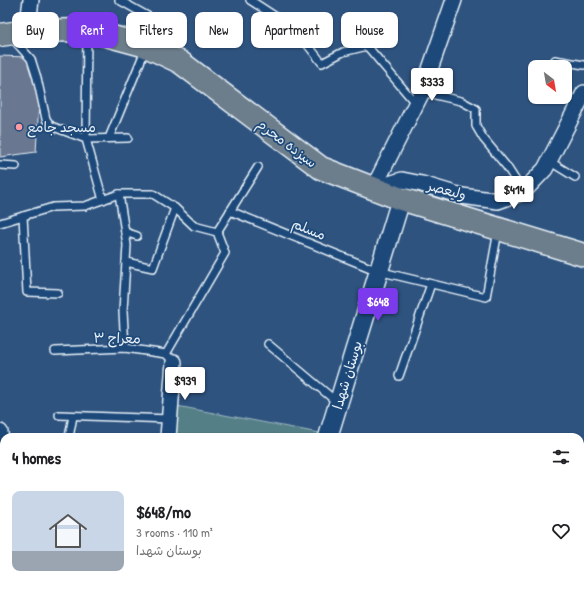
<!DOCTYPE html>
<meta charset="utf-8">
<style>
body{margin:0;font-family:"Patrick Hand","Playpen Sans Arabic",sans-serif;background:#f2f2f2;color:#202124;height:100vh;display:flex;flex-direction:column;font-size:15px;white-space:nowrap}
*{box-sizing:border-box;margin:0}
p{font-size:13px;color:#757577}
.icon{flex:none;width:22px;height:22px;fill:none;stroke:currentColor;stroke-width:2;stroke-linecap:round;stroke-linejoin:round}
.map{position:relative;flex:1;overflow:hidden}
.side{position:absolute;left:0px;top:433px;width:584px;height:156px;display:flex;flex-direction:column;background:#fff;border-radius:12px 12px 0 0;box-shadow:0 1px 3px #0004}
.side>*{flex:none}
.hud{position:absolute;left:12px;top:12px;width:560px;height:36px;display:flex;gap:8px}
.needle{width:26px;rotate:149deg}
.fabs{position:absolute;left:528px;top:60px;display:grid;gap:8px}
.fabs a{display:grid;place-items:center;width:44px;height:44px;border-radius:8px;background:#fff;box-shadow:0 1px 3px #0004;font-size:20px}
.price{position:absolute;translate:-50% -34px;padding:0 9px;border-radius:4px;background:#fff;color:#222;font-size:13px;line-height:26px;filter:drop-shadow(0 1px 2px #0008)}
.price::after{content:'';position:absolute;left:50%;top:24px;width:12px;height:9px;margin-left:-6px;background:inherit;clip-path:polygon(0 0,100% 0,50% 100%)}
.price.current{background:#7c3aed;color:#fff}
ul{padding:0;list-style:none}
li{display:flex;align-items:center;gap:12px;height:100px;padding:0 12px}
li span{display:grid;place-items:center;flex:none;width:112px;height:80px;border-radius:8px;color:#555}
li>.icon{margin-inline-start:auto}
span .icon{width:48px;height:48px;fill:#fffc;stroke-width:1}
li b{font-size:17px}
h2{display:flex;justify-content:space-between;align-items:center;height:48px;padding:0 12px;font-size:17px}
.tag{padding:0 14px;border-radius:8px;background:#fff;box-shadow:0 1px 3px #0004;font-size:14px;line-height:36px}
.tag.current{background:#7c3aed;color:#fff}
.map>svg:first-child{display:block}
</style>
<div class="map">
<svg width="584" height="589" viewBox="0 0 584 589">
<rect width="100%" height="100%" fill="#2e537f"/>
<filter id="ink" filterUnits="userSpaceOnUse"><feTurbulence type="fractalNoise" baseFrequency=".025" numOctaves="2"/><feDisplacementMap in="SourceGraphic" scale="8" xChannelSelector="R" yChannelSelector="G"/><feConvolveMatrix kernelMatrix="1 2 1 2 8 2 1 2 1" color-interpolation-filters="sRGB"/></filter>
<g filter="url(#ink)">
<g fill="#547f87" stroke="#9eb8c0">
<path d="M177,406L335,436V437H173Z"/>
<path d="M156,585H303L302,589H156Z"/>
</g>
<path fill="#6b7791" stroke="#e8f1f8" d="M0,56L27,57L39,102L36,152L0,157Z"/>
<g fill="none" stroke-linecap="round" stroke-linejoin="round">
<g stroke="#e8f1f8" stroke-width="10">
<g id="service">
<path d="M119,0L153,19"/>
<path d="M250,0L296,30L322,63L343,52L367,46L416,104"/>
<path d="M87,32L86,139L103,200"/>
<path d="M11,37L31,59L37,78L46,119L51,126L86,139L128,138"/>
<path d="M555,60L584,65"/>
<path d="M422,92L461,101L476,109V126L483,138L507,167L523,192"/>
<path d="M109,138L146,48"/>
<path d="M549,161L575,177"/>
<path d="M0,165L16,166"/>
<path d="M119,194L127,245L123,311L125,348"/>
<path d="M230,211L378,271L486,297L498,231"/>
<path d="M23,216L27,292L58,293"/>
<path d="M0,223L53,207L85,206L119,194H153L175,208L194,226L217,232L225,253L166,354"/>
<path d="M125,232L137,236"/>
<path d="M217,232L258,167"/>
<path d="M126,262L153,268L175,208"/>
<path d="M268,344L338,403"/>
<path d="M55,351L125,348L166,354L169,357"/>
<path d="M399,376L431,284"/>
<path d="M59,415L170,419"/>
<path d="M69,437L73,416"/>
</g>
</g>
<g stroke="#e8f1f8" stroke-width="18">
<g id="minor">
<path d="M27,31L31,0"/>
<path d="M373,189L402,180L422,184L462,196L498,201L523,192L545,169L584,93"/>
<path d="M373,189L422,92L454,0"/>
<path d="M0,432L4,480L2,500"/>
<path d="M168,437L174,362"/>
<path d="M154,589V585"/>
</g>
</g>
<g stroke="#e8f1f8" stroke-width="21">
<g id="tertiary">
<path d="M328,437L401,199"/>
<path d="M301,589V585"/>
</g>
</g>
<g stroke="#e8f1f8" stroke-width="25">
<path id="primary" d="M0,35L27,31L87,30L146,46L180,62L321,168L401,199L584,255"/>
</g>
<use href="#service" stroke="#1f4a7a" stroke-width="7"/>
<use href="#minor" stroke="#1f4a7a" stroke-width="15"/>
<use href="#tertiary" stroke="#1f4a7a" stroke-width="18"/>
<use href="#primary" stroke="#6c7d8b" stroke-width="22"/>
</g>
</g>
<circle fill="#ff9aa2" stroke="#1f4a7a" stroke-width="1.5" cx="19" cy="127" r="4"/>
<g text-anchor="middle" stroke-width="3.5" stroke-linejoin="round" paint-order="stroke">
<g font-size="14" fill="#e8f1f8" stroke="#1f4a7a" text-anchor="start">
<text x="27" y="132">مسجد جامع</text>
</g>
<g font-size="14" fill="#e8f1f8" stroke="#1f4a7a">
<text transform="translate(287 143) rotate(37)" y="5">سیزده محرم</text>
<text transform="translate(447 190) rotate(15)" y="5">ولیعصر</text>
<text transform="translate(309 229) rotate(22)" y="5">مسلم</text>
<text transform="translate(117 338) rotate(1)" y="5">معراج ۳</text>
<text transform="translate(347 375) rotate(-73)" y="5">بوستان شهدا</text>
</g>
</g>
</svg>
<div class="fabs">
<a><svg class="needle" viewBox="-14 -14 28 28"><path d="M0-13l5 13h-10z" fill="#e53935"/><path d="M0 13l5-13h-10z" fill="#757577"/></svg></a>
</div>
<b class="price" style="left:432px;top:102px">$333</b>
<b class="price" style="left:514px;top:210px">$414</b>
<b class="price current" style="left:378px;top:322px">$648</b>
<b class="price" style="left:185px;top:401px">$939</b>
<div class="hud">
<a class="tag">Buy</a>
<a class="tag current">Rent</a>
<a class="tag">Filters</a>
<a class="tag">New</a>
<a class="tag">Apartment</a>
<a class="tag">House</a>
</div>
<section class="side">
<h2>4 homes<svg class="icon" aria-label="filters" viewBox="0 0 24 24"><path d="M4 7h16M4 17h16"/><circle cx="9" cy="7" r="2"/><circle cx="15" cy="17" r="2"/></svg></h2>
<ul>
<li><span style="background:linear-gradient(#c9d6e8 75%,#9aa5b1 0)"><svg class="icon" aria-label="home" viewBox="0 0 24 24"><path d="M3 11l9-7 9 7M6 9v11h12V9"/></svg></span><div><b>$648/mo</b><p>3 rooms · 110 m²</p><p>بوستان شهدا</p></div><svg class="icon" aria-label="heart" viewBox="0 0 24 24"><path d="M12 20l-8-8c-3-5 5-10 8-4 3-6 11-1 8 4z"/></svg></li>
</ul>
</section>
</div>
